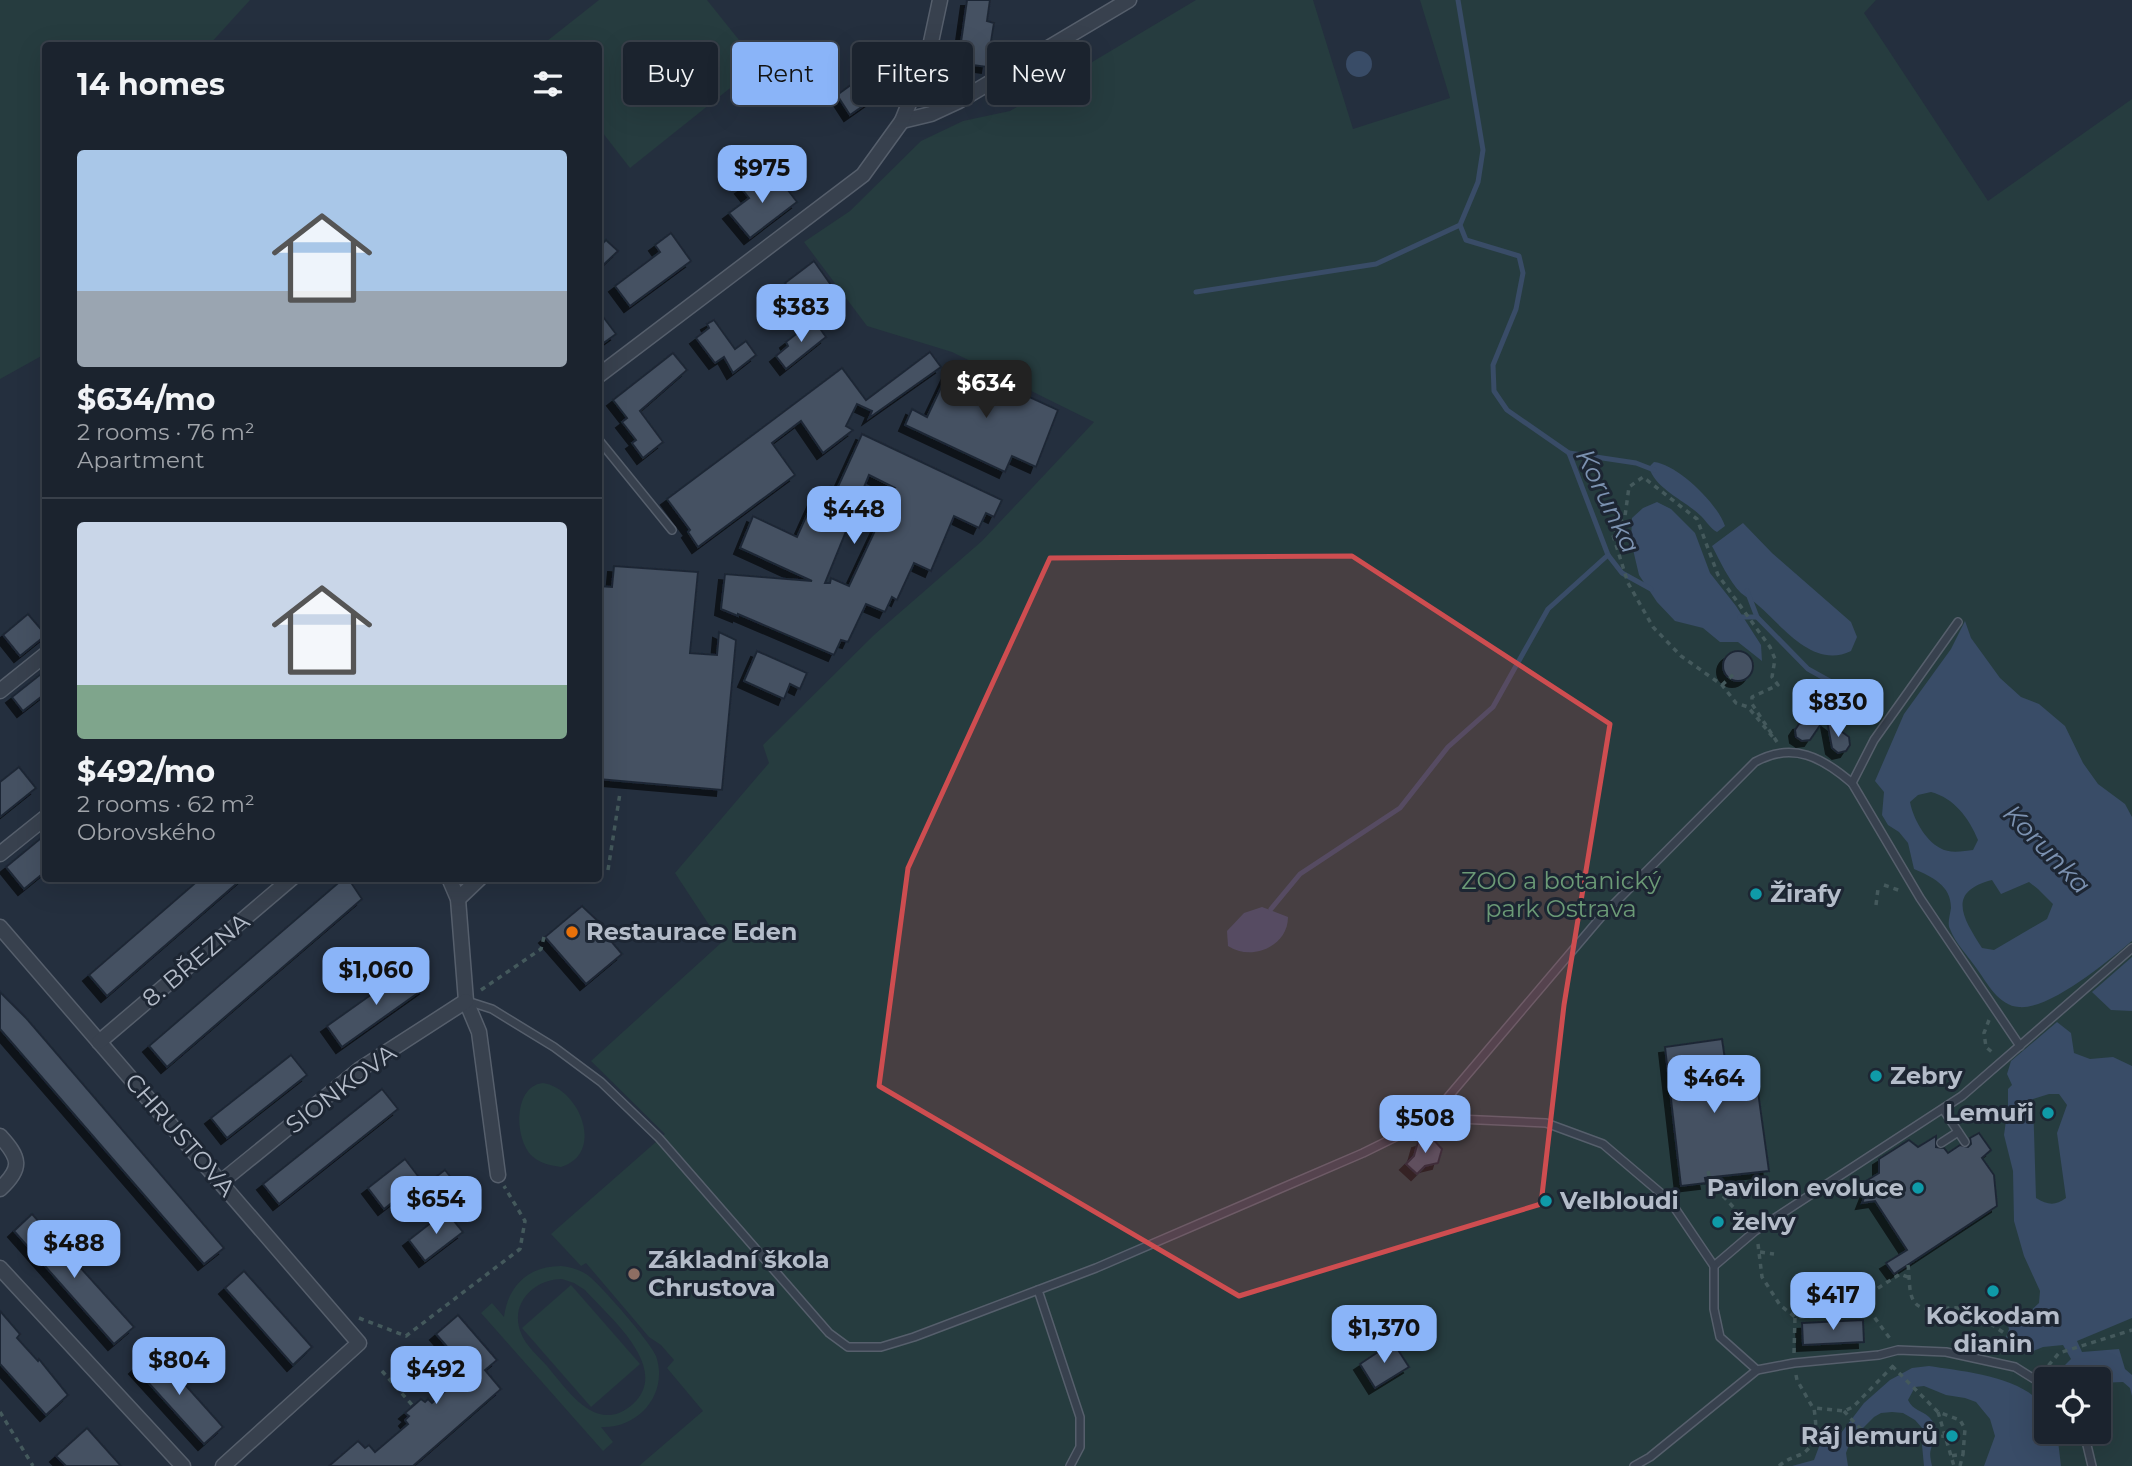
<!DOCTYPE html>
<meta charset="utf-8">
<style>
body{margin:0;font-family:Montserrat,sans-serif;background:#282f3a;color:#f1f3f6;height:100vh;display:flex;flex-direction:column;font-size:26px;white-space:nowrap}
*{box-sizing:border-box;margin:0}
p{font-size:23px;color:#a0a4aa}
.icon{flex:none;width:38px;height:38px;fill:none;stroke:currentColor;stroke-width:2;stroke-linecap:round;stroke-linejoin:round}
.map{position:relative;flex:1;overflow:hidden}
.sheet{position:absolute;left:42px;top:42px;width:560px;height:840px;display:flex;flex-direction:column;background:#1b232e;border-radius:7px;box-shadow:0 7px 28px #0002,0 0 0 2px #39404a}
.sheet>*{flex:none}
.banner{position:absolute;left:623px;top:42px;width:665px;height:63px;display:flex;gap:14px}
.controls{position:absolute;left:2034px;top:1367px;display:grid;gap:14px}
.controls a{display:grid;place-items:center;width:77px;height:77px;border-radius:7px;background:#1b232e;box-shadow:0 7px 28px #0002,0 0 0 2px #39404a;font-size:35px}
.price{position:absolute;translate:-50% -60px;padding:0 16px;border-radius:14px;background:#8ab4f8;color:#111;font-size:23px;line-height:46px;filter:drop-shadow(0 2px 4px #0008)}
.price::after{content:'';position:absolute;left:50%;top:42px;width:21px;height:16px;margin-left:-10px;background:inherit;clip-path:polygon(0 0,100% 0,50% 100%)}
.price.on{background:#222;color:#fff}
ul{padding:0;list-style:none}
li{display:grid;align-content:center;gap:14px;height:371px;padding:0 35px}
li+li{border-top:2px solid #39404a}
li span{display:grid;place-items:center;height:217px;border-radius:7px;color:#555}
li>.icon{margin-inline-start:auto}
span .icon{width:126px;height:126px;fill:#fffc;stroke-width:1}
li b{font-size:30px}
h2{display:flex;justify-content:space-between;align-items:center;height:84px;padding:0 35px;font-size:30px}
.pill{padding:0 24px;border-radius:7px;background:#1b232e;box-shadow:0 7px 28px #0002,0 0 0 2px #39404a;font-size:24px;line-height:63px}
.pill.on{background:#8ab4f8;color:#111}
.map>svg:first-child{display:block}
</style>
<div class="map">
<svg width="2132" height="1466" viewBox="0 0 2132 1466">
<defs>
<filter id="shadow"><feDropShadow dx="-6" dy="6" stdDeviation="0" flood-color="#0009"/></filter>
</defs>
<rect width="100%" height="100%" fill="#242f3e"/>
<g fill="#263c3f" fill-rule="evenodd">
<path d="M0,0H250L209,45L46,46L45,354L0,379Z"/>
<path d="M599,0H707L759,65L630,168L599,128L598,46L542,45Z"/>
<path d="M1196,0H1313L1353,129L1450,98L1420,0H1876L1864,13L1988,201L2132,99V1466H639L703,1411L667,1368L674,1360L661,1345L649,1337L586,1263L581,1266L551,1234L665,1134L591,1061L721,943L675,873L769,763L763,745L874,635L982,541L1094,422L952,352L867,326L804,242L850,211L921,141L963,121L1010,111ZM2046,1379H2098V1432H2046Z"/>
<path d="M543,1083C579,1088 606,1153 561,1167C549,1165 538,1163 530,1154C514,1135 514,1086 543,1083Z"/>
<path d="M561,1266C570,1267 578,1269 586,1274C597,1280 652,1344 656,1356C669,1393 639,1429 601,1427L613,1442L603,1451L481,1313L492,1303L504,1317C508,1286 528,1266 561,1266ZM562,1279L574,1283L585,1290C608,1316 672,1368 633,1404C597,1436 568,1391 547,1366C539,1357 525,1345 521,1333C509,1304 534,1279 562,1279Z"/>
<path d="M571,1285L640,1364L591,1407L522,1328Z"/>
</g>
<g fill="#394c67" fill-rule="evenodd">
<circle cx="1359" cy="64" r="13"/>
<path d="M1654,462C1677,464 1718,504 1725,526L1717,532C1710,528 1707,522 1701,516C1686,501 1655,489 1649,467Z"/>
<path d="M1657,502L1671,509L1695,533L1710,573L1736,606L1761,645L1762,661L1738,642H1720L1703,628L1675,621L1657,602L1639,575L1631,541L1632,518L1643,508Z"/>
<path d="M1743,523L1772,553L1851,622L1857,637L1851,651C1814,669 1784,628 1759,606C1754,601 1747,598 1741,593C1729,581 1720,561 1712,546Z"/>
<path d="M1965,621L1971,638L2000,678L2021,697L2039,704L2065,726L2083,763L2098,784L2125,804L2132,817V941C2109,960 2050,1010 2019,1007C1999,1006 1987,983 1977,969C1969,957 1955,943 1950,929C1947,924 1950,915 1951,908C1951,885 1932,877 1914,869L1908,843L1899,832L1888,825L1882,815L1884,792L1875,781L1904,714L1951,649ZM1931,792C1954,798 1969,818 1978,840L1973,850C1964,851 1949,854 1940,848C1925,840 1913,818 1910,802L1918,795ZM1992,880L2001,894L2029,882L2038,889L2053,904L2047,919L1994,950L1982,948C1963,918 1946,892 1992,880Z"/>
<path d="M1262,907L1288,917C1288,946 1252,962 1228,946L1227,931L1244,913Z"/>
<path d="M2132,957V1011L2111,1010L2092,992Z"/>
<path d="M2057,1022L2071,1033L2074,1053L2090,1059L2113,1057L2132,1066V1318L2077,1341L2082,1352L2119,1349L2125,1369L2132,1375V1396L2130,1388L2123,1382L2098,1383V1379H2059L2055,1375L2071,1359L2063,1345L2043,1347L2031,1352L2004,1343L2009,1329L2007,1322L2013,1319H2022L2039,1303L2040,1291L2024,1256L2014,1221L2013,1171L2004,1135L2008,1106V1089L2012,1085L2007,1074L2011,1061ZM2049,1094H2059L2067,1105L2057,1133L2066,1198C2055,1206 2048,1205 2036,1198L2033,1099Z"/>
<path d="M1929,1366C1961,1371 2029,1377 2045,1410C2047,1416 2046,1425 2046,1432H2057L2061,1466H1984L1995,1436L1990,1419L1976,1402L1965,1398L1946,1395L1924,1386L1915,1387L1908,1400C1913,1411 1922,1410 1929,1417C1941,1429 1934,1437 1931,1449C1929,1454 1931,1461 1932,1466H1924L1922,1445L1925,1435L1923,1429L1915,1420L1903,1413L1892,1412L1881,1413L1874,1417L1851,1440L1846,1453L1848,1466H1792L1814,1460L1820,1444L1841,1433L1864,1403L1890,1380L1912,1368Z"/>
</g>
<g fill="none" stroke-linecap="round" stroke-linejoin="round">
<g stroke="#394c67" stroke-width="5">
<path d="M1458,0L1483,150L1478,182L1460,225L1466,240L1519,256L1523,273L1516,309L1493,365L1494,391L1507,410L1569,453L1608,555L1622,573L1651,589"/>
<path d="M1196,292L1376,264L1460,225"/>
<path d="M1569,453L1636,463L1654,470"/>
<path d="M1747,591L1757,617"/>
<path d="M1740,617H1757L1808,669L1862,699"/>
<path d="M1271,909L1300,874L1400,808L1448,747L1493,707L1548,609L1608,555"/>
</g>
</g>
<g fill="#455162" stroke="#1f2835" stroke-width="2" fill-rule="evenodd" filter="url(#shadow)">
<path d="M967,0H990L987,21L994,23L987,67L958,63Z"/>
<path d="M866,74L880,94L850,115L837,95Z"/>
<path d="M775,173L797,202L750,238L729,213L749,198L741,188L752,180L757,186Z"/>
<path d="M671,233L691,261L630,306L615,286L660,252L655,245Z"/>
<path d="M606,240L618,251L598,270V248Z"/>
<path d="M814,261L831,285L808,302L800,291L794,295L785,283Z"/>
<path d="M598,310L616,334L598,347Z"/>
<path d="M714,320L735,349L746,341L756,355L733,373L724,357L715,363L696,338L709,328L707,324Z"/>
<path d="M814,320L826,337L786,369L776,356L788,346L786,342Z"/>
<path d="M930,352L941,367L869,418L872,411L857,404L846,426L853,430L823,453L801,421L772,443L795,475L698,547L688,532L690,530L667,499L842,368L866,400Z"/>
<path d="M673,353L687,370L640,411L663,442L643,458L632,443L636,440L622,422L627,418L613,400Z"/>
<path d="M953,362L1058,410L1036,467L1012,456L1005,472L905,425L912,409L927,417Z"/>
<path d="M862,434L1002,500L994,517L986,513L979,528L954,516L931,571L914,563L897,600L892,597L885,612L866,604L848,642L841,640L834,655L738,614V616L721,609L725,574L812,581L740,548L753,516L797,537L815,497L819,499L831,486L837,489ZM869,475L895,488L849,586L831,578L830,583H825Z"/>
<path d="M614,566L698,572L690,653L717,655L719,632L736,640L722,790L598,779V586L612,587Z"/>
<path d="M28,614L46,635L20,656L3,635Z"/>
<circle cx="1738" cy="666" r="15"/>
<path d="M757,651L807,673L800,689L790,684L784,699L744,681Z"/>
<path d="M46,670V693L23,711L12,697Z"/>
<path d="M1825,718L1810,740L1802,741L1796,737L1795,730L1799,724Z"/>
<path d="M1827,721L1849,737L1850,745L1846,751L1838,753L1832,748Z"/>
<path d="M19,767L36,788L0,817V782Z"/>
<path d="M46,834V871L24,889L6,867Z"/>
<path d="M201,878H243L107,996L89,975Z"/>
<path d="M344,878H348L362,899L167,1067L149,1046Z"/>
<path d="M582,906L601,924L599,927L622,954L586,984L545,937Z"/>
<path d="M410,967L425,988L342,1047L327,1026Z"/>
<path d="M0,992L27,1019L224,1248L204,1264L0,1029Z"/>
<path d="M1722,1039L1728,1080L1756,1077L1769,1171L1705,1178L1706,1183L1681,1186L1665,1047Z"/>
<path d="M291,1055L307,1075L227,1138L211,1118Z"/>
<path d="M382,1089L398,1109L279,1204L263,1184Z"/>
<path d="M1979,1133L1991,1150L1982,1158L1994,1175L1997,1206L1894,1274L1886,1263L1907,1250L1875,1201L1862,1203L1869,1185L1866,1181L1879,1173V1159L1909,1140L1918,1147L1936,1136V1147L1944,1148L1948,1153L1960,1145L1968,1147L1971,1144L1970,1138Z"/>
<path d="M1432,1138L1442,1149L1438,1163L1425,1166L1417,1174L1406,1164L1414,1156L1418,1142Z"/>
<path d="M405,1159L421,1180L384,1209L368,1188Z"/>
<path d="M445,1170L461,1190L434,1212L417,1191Z"/>
<path d="M446,1211L463,1232L425,1261L409,1240Z"/>
<path d="M32,1214L134,1327L114,1344L14,1231Z"/>
<path d="M244,1271L312,1347L293,1365L225,1288Z"/>
<path d="M0,1311L20,1334L17,1338L38,1361L39,1359L68,1395L46,1415L0,1364Z"/>
<path d="M458,1315L497,1360L485,1370L501,1389L413,1466H329L358,1441L365,1448L369,1445L375,1452L408,1424L405,1420L409,1416L405,1413L421,1399L425,1402L428,1399L432,1403L464,1375L458,1368L462,1364L436,1334Z"/>
<path d="M1863,1320L1864,1342L1803,1345L1802,1323Z"/>
<path d="M1393,1342L1409,1367L1375,1388L1360,1364Z"/>
<path d="M154,1350L223,1427L204,1444L135,1368Z"/>
<path d="M87,1428L121,1466H66L56,1456Z"/>
</g>
<g fill="none" stroke-linecap="round" stroke-linejoin="round">
<g stroke="#565f6c" stroke-width="10">
<g id="lane">
<path d="M598,439L672,530"/>
<path d="M1958,622L1874,740L1852,783L1920,898L2020,1046"/>
<path d="M467,1001L492,1009L554,1047L601,1082L659,1138L829,1333L848,1347H881L914,1337L1038,1290"/>
<path d="M1943,1109L1965,1142"/>
<path d="M1434,1118L1443,1103L1601,917L1755,762C1793,741 1823,758 1852,783"/>
<path d="M1941,1143L1958,1132"/>
<path d="M1714,1266L1755,1231L1962,1096L2132,948"/>
<path d="M2077,1432L2086,1441L2092,1466"/>
<path d="M1070,1466L1080,1447V1417L1038,1290L1096,1268L1363,1153L1434,1118L1546,1123L1603,1144L1670,1201L1714,1266V1309L1720,1337L1757,1370L1794,1363L1879,1355L1898,1350L1946,1352L2015,1367L2036,1380L2046,1393"/>
<path d="M1634,1466L1650,1457L1757,1370"/>
</g>
</g>
<g stroke="#565f6c" stroke-width="17">
<g id="street">
<path d="M902,121L931,114L959,101L1129,0"/>
<path d="M598,376L863,175L902,121L928,56L940,0"/>
<path d="M0,691L46,654"/>
<path d="M0,854L46,817"/>
<path d="M449,878L458,899L466,1001L479,1032L498,1175"/>
<path d="M458,899L480,878"/>
<path d="M0,927L359,1343L223,1466"/>
<path d="M99,1042L292,878"/>
<path d="M0,1136C20,1158 23,1168 0,1189"/>
<path d="M221,1182L359,1070L466,1001"/>
<path d="M0,1268L183,1466"/>
</g>
</g>
<g stroke="#44595c" stroke-width="3.5" stroke-dasharray="5 5" stroke-linecap="butt">
<path d="M1722,685L1735,673"/>
<path d="M1777,742L1752,704V697L1778,685L1772,677L1775,659L1770,647L1718,575L1697,519L1643,477L1629,487L1625,516L1612,532L1628,583L1653,627L1681,656L1722,685L1736,703L1748,707L1777,742"/>
<path d="M608,870L620,793"/>
<path d="M1884,885L1901,891"/>
<path d="M1876,905L1878,889"/>
<path d="M481,990L541,949L544,937"/>
<path d="M1989,1020L1984,1033L1986,1047L1993,1053"/>
<path d="M1708,1171L1711,1183L1747,1222"/>
<path d="M1758,1244L1762,1277L1780,1305L1795,1317C1817,1316 1837,1318 1852,1299H1861L1891,1340"/>
<path d="M1760,1252L1774,1254"/>
<path d="M1908,1265C1911,1286 1905,1311 1935,1309C1943,1309 1950,1307 1958,1308C1977,1312 1995,1328 2012,1338L2001,1354"/>
<path d="M1846,1291L1852,1299"/>
<path d="M1861,1299L1900,1274L1910,1278"/>
<path d="M1826,1301L1830,1315"/>
<path d="M359,1318L406,1336L520,1249L525,1221L504,1186"/>
<path d="M1794,1353L1795,1317"/>
<path d="M1892,1366L1938,1412L1960,1420L1965,1429L1963,1454L1950,1456"/>
<path d="M382,1371L413,1406"/>
<path d="M2042,1373L2059,1353L2132,1330"/>
<path d="M1796,1375L1797,1380L1813,1408"/>
<path d="M1844,1411C1856,1424 1868,1440 1886,1444L1944,1436"/>
<path d="M0,1412L33,1466"/>
<path d="M1938,1412L1954,1466"/>
<path d="M1779,1466C1789,1457 1798,1457 1805,1452C1819,1440 1816,1424 1814,1408L1844,1411L1853,1407L1895,1364"/>
<path d="M1960,1466L1963,1454"/>
</g>
<use href="#lane" stroke="#38414e" stroke-width="7"/>
<use href="#street" stroke="#38414e" stroke-width="14"/>
</g>
<path fill="#ce4d50" fill-opacity="0.2" stroke="#ce4d50" stroke-width="5" stroke-linejoin="round" d="M1352,556L1610,724L1564,1005L1541,1204L1239,1296L879,1086L908,868L1050,558Z"/>
<g fill="#0f9aa8" stroke="#1d2633" stroke-width="2.5">
<circle cx="1756" cy="894" r="7"/>
<circle cx="1876" cy="1076" r="7"/>
<circle cx="2048" cy="1113" r="7"/>
<circle cx="1918" cy="1188" r="7"/>
<circle cx="1546" cy="1201" r="7"/>
<circle cx="1718" cy="1222" r="7"/>
<circle cx="1993" cy="1291" r="7"/>
<circle cx="1952" cy="1436" r="7"/>
</g>
<circle fill="#e8710a" stroke="#1d2633" stroke-width="2.5" cx="572" cy="932" r="7"/>
<circle fill="#8d6e63" stroke="#1d2633" stroke-width="2.5" cx="634" cy="1274" r="7"/>
<g text-anchor="middle" stroke-width="6" stroke-linejoin="round" paint-order="stroke">
<g font-size="24" fill="#6b9a76" stroke="#1d2633">
<text x="1561" y="889">ZOO a botanický<tspan x="1561" dy="28">park Ostrava</tspan></text>
</g>
<g font-size="24" font-weight="bold" fill="#b4bcc9" stroke="#1d2633" text-anchor="start">
<text x="1770" y="902">Žirafy</text>
<text x="586" y="940">Restaurace Eden</text>
<text x="1890" y="1084">Zebry</text>
<text x="2034" y="1121" text-anchor="end">Lemuři</text>
<text x="1904" y="1196" text-anchor="end">Pavilon evoluce</text>
<text x="1560" y="1209">Velbloudi</text>
<text x="1732" y="1230">želvy</text>
<text x="648" y="1268">Základní škola<tspan x="648" dy="28">Chrustova</tspan></text>
<text x="1993" y="1324" text-anchor="middle">Kočkodam<tspan x="1993" dy="28">dianin</tspan></text>
<text x="1938" y="1444" text-anchor="end">Ráj lemurů</text>
</g>
<g font-size="24" fill="#b4bcc9" stroke="#1d2633">
<text transform="translate(196 960) rotate(-40)" y="8">8. BŘEZNA</text>
<text transform="translate(341 1089) rotate(-37)" y="8">SIONKOVA</text>
<text transform="translate(180 1135) rotate(49)" y="8">CHRUSTOVA</text>
</g>
<g font-size="26" font-style="italic" fill="#7c92b1" stroke="#1d2633">
<text transform="translate(1608 501) rotate(64)" y="9">Korunka</text>
<text transform="translate(2047 849) rotate(46)" y="9">Korunka</text>
</g>
</g>
</svg>
<div class="controls">
<a><svg class="icon" aria-label="locate" viewBox="0 0 24 24"><circle cx="12" cy="12" r="6"/><path d="M12 2v4M12 18v4M2 12h4M18 12h4"/></svg></a>
</div>
<b class="price" style="left:762px;top:205px">$975</b>
<b class="price" style="left:801px;top:344px">$383</b>
<b class="price on" style="left:986px;top:420px">$634</b>
<b class="price" style="left:854px;top:546px">$448</b>
<b class="price" style="left:1838px;top:739px">$830</b>
<b class="price" style="left:376px;top:1007px">$1,060</b>
<b class="price" style="left:1714px;top:1115px">$464</b>
<b class="price" style="left:1425px;top:1155px">$508</b>
<b class="price" style="left:436px;top:1236px">$654</b>
<b class="price" style="left:74px;top:1280px">$488</b>
<b class="price" style="left:1833px;top:1332px">$417</b>
<b class="price" style="left:1384px;top:1365px">$1,370</b>
<b class="price" style="left:179px;top:1397px">$804</b>
<b class="price" style="left:436px;top:1406px">$492</b>
<div class="banner">
<a class="pill">Buy</a>
<a class="pill on">Rent</a>
<a class="pill">Filters</a>
<a class="pill">New</a>
</div>
<section class="sheet">
<h2>14 homes<svg class="icon" aria-label="filters" viewBox="0 0 24 24"><path d="M4 7h16M4 17h16"/><circle cx="9" cy="7" r="2"/><circle cx="15" cy="17" r="2"/></svg></h2>
<ul>
<li><span style="background:linear-gradient(#a9c7e8 65%,#9aa5b1 0)"><svg class="icon" aria-label="home" viewBox="0 0 24 24"><path d="M3 11l9-7 9 7M6 9v11h12V9"/></svg></span><div><b>$634/mo</b><p>2 rooms · 76 m²</p><p>Apartment</p></div></li>
<li><span style="background:linear-gradient(#c9d6e8 75%,#7fa58c 0)"><svg class="icon" aria-label="home" viewBox="0 0 24 24"><path d="M3 11l9-7 9 7M6 9v11h12V9"/></svg></span><div><b>$492/mo</b><p>2 rooms · 62 m²</p><p>Obrovského</p></div></li>
</ul>
</section>
</div>
